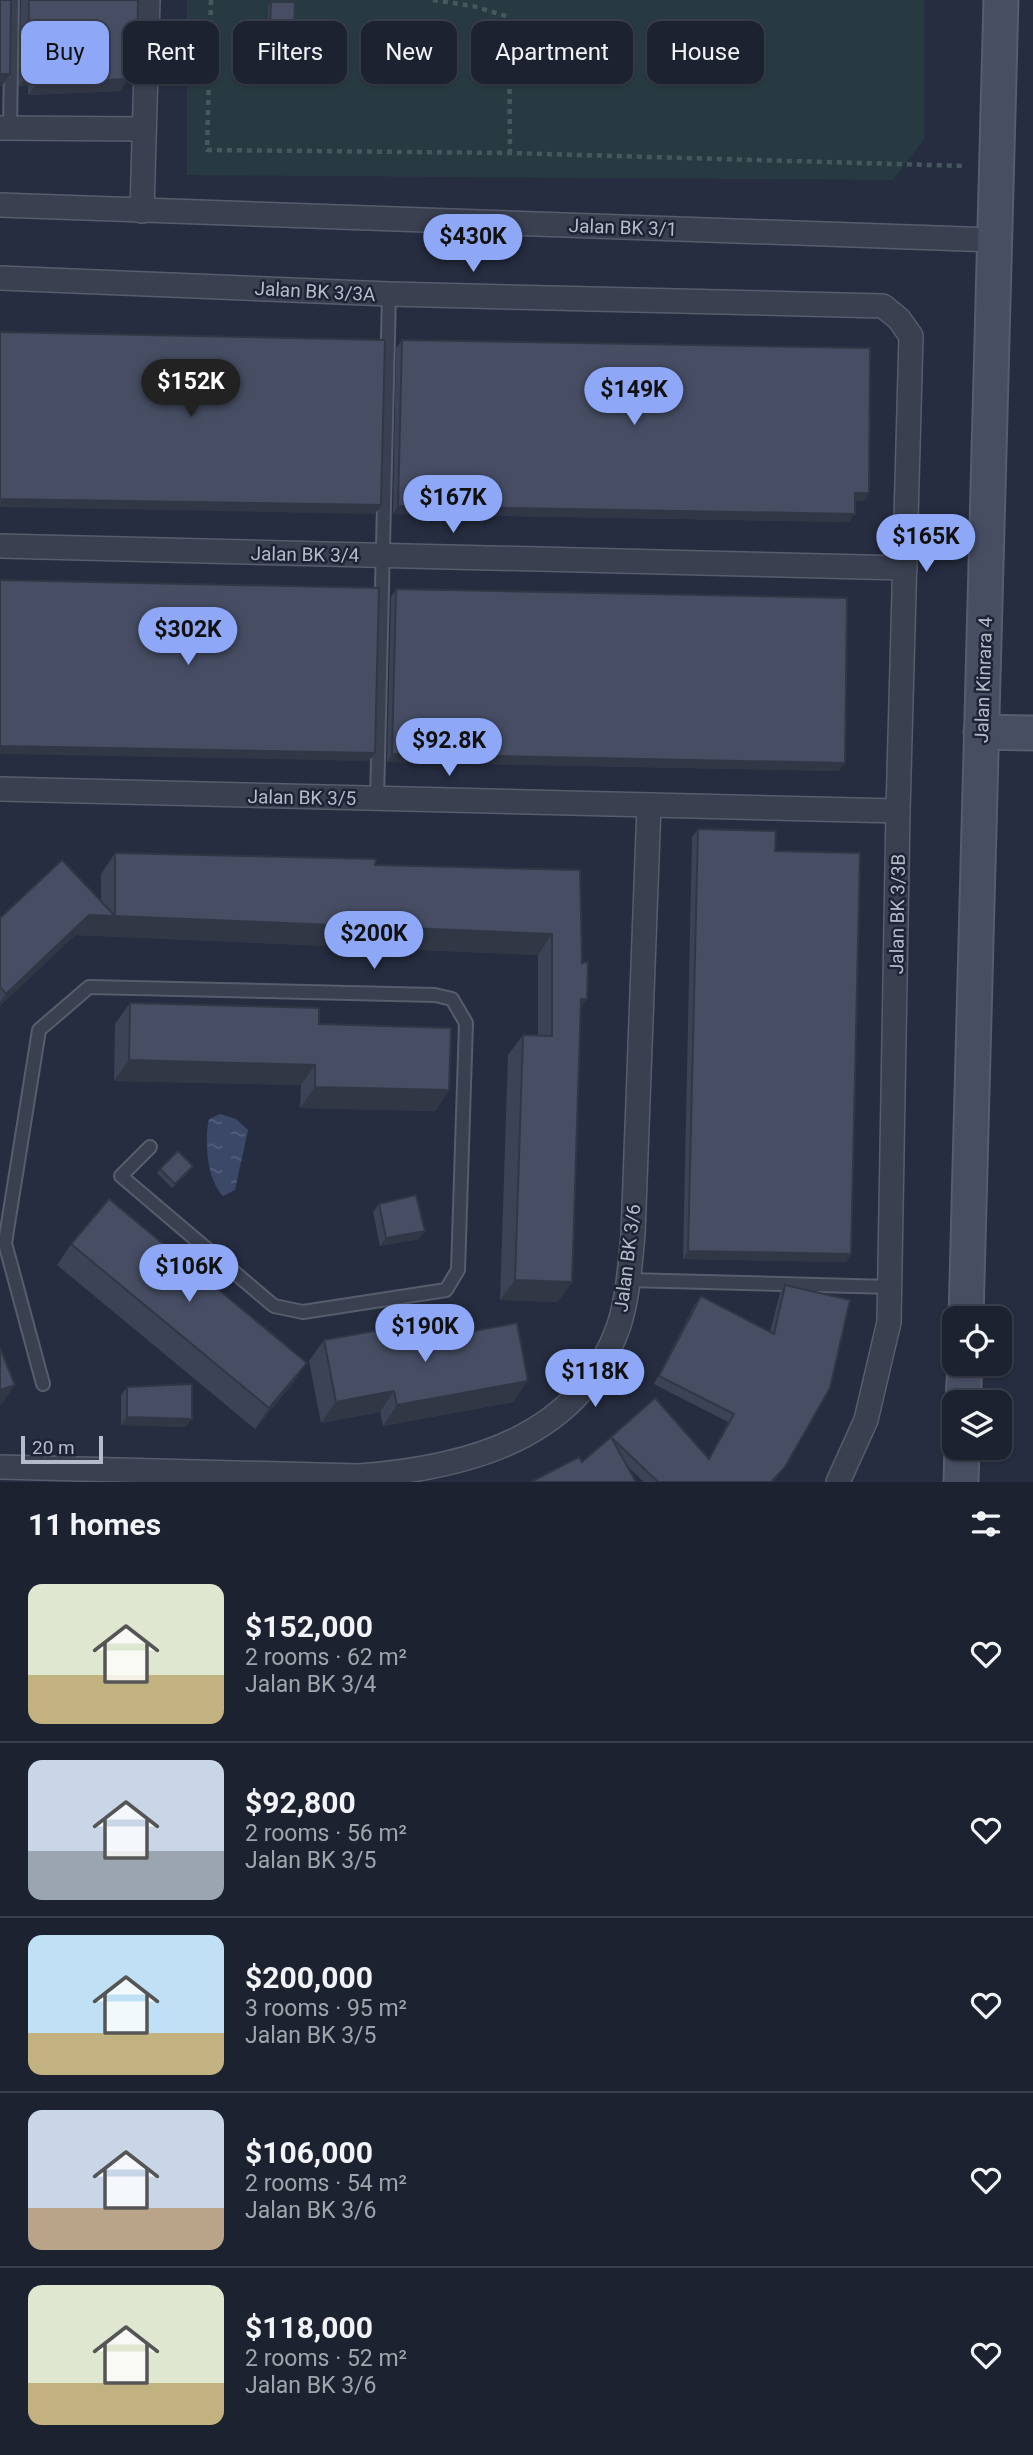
<!DOCTYPE html>
<meta charset="utf-8">
<style>
body{margin:0;font-family:Roboto,sans-serif;background:#252a38;color:#f1f3f6;height:100vh;display:flex;flex-direction:column;font-size:26px;white-space:nowrap}
*{box-sizing:border-box;margin:0}
p{font-size:23px;color:#a0a4ab}
.icon{flex:none;width:38px;height:38px;fill:none;stroke:currentColor;stroke-width:2;stroke-linecap:round;stroke-linejoin:round}
.map{position:relative;height:1482px;overflow:hidden}
.panel{display:flex;flex-direction:column;background:#1c2230;flex:1}
.panel>*{flex:none}
.banner{position:absolute;left:21px;top:21px;width:992px;height:63px;display:flex;gap:14px}
.fabs{position:absolute;left:942px;top:1306px;display:grid;gap:14px}
.fabs a{display:grid;place-items:center;width:70px;height:70px;border-radius:14px;background:#1c2230;box-shadow:0 2px 5px #0004,0 0 0 2px #3a3f4c;font-size:35px}
.scale{position:absolute;left:21px;bottom:18px;width:82px;box-sizing:border-box;padding-left:7px;border:4px solid #b6bbca;border-top:0;font-size:19px;line-height:24px;white-space:nowrap;color:#b6bbca;-webkit-text-stroke:5px #1e2435;paint-order:stroke}
.price{position:absolute;translate:-50% -60px;padding:0 16px;border-radius:24px;background:#8ea8f7;color:#111;font-size:23px;line-height:46px;filter:drop-shadow(0 2px 4px #0008)}
.price::after{content:'';position:absolute;left:50%;top:42px;width:21px;height:16px;margin-left:-10px;background:inherit;clip-path:polygon(0 0,100% 0,50% 100%)}
.price.on{background:#222;color:#fff}
ul{padding:0;list-style:none}
li{display:flex;align-items:center;gap:21px;height:175px;padding:0 28px}
li+li{border-top:2px solid #3a3f4c}
li span{display:grid;place-items:center;flex:none;width:196px;height:140px;border-radius:14px;color:#555}
li>.icon{margin-inline-start:auto}
span .icon{width:84px;height:84px;fill:#fffc;stroke-width:1}
li b{font-size:30px}
h2{display:flex;justify-content:space-between;align-items:center;height:84px;padding:0 28px;font-size:30px}
.tag{padding:0 24px;border-radius:14px;background:#1c2230;box-shadow:0 2px 5px #0004,0 0 0 2px #3a3f4c;font-size:24px;line-height:63px}
.tag.on{background:#8ea8f7;color:#111}
.map>svg:first-child{display:block}
</style>
<div class="map">
<svg width="1033" height="1482" viewBox="0 0 1033 1482">
<defs>
<pattern id="water-ripples" width="26" height="14" patternUnits="userSpaceOnUse" patternTransform="scale(1.75)"><rect width="26" height="14" fill="#3b4868"/><path d="M2 4q2-2 4 0t4 0M15 11q2-2 4 0t4 0" fill="none" stroke="#55607c"/></pattern>
</defs>
<rect width="100%" height="100%" fill="#262d40"/>
<path fill="#283a41" d="M187,0H924V139L893,180L187,175Z"/>
<path fill="url(#water-ripples)" d="M220,1114L236,1119L248,1130L235,1190L223,1196C207,1180 204,1141 209,1119Z"/>
<g fill="none" stroke-linecap="round" stroke-linejoin="round">
<g stroke="#575d6d" stroke-width="16">
<g id="lane">
<path d="M10,128L12,0"/>
<path d="M377,799L389,294"/>
<path d="M628,1280L891,1287"/>
<path d="M43,1384L5,1243L39,1030L89,987L435,995L452,999L466,1023L458,1270L446,1290L303,1312L274,1306L121,1176L150,1147"/>
</g>
</g>
<g stroke="#575d6d" stroke-width="26">
<g id="street">
<path d="M0,128L144,129"/>
<path d="M0,205L994,240"/>
<path d="M142,211L148,0"/>
<path d="M0,278L389,294L883,306L899,319L911,336L898,811L889,1322L866,1420L838,1482"/>
<path d="M0,546L905,568"/>
<path d="M0,789L898,811"/>
<path d="M0,1467L359,1476C466,1468 580,1439 619,1325C628,1297 630,1265 633,1235L649,805"/>
</g>
</g>
<g stroke="#575d6d" stroke-width="37">
<g id="secondary">
<path d="M981,732L1033,733"/>
<path d="M966,1318L1001,0"/>
<path d="M963,1402L965,1363"/>
<path d="M961,1482L962,1447"/>
</g>
</g>
<g stroke="#46575e" stroke-width="4.5" stroke-dasharray="5 5" stroke-linecap="butt">
<path d="M211,0L207,150L510,153L966,166"/>
<path d="M433,0L473,6L509,17L510,153"/>
</g>
<use href="#lane" stroke="#3a4050" stroke-width="12"/>
<use href="#street" stroke="#3a4050" stroke-width="23"/>
<use href="#secondary" stroke="#484e62" stroke-width="33"/>
</g>
<g fill="#3d4356">
<path d="M21,0H138L120,91L28,95V86H19Z"/>
<path d="M271,2L292,30H268V6Z"/>
<path d="M402,340L869,493L864,501H855L849,522L393,514L396,348Z"/>
<path d="M396,589L839,771L387,762L391,597Z"/>
<path d="M698,829L775,851L851,1254L846,1262L683,1259L692,837Z"/>
<path d="M115,853L375,865L580,870V1008L558,1302L500,1300L508,1055L523,1035H538V955L75,935L0,1006V918L101,901V874Z"/>
<path d="M130,1003L319,1024L449,1090L435,1111L300,1108L301,1085L114,1081L115,1024Z"/>
<path d="M160,1169L190,1171L172,1188L157,1173Z"/>
<path d="M379,1204L419,1239L380,1246L373,1212Z"/>
<path d="M71,1244L307,1363L292,1384L255,1429L57,1265Z"/>
<path d="M785,1285V1467L773,1482H644L626,1465L582,1462L655,1398L709,1458L728,1422L654,1384L695,1304L701,1296L770,1332L780,1293Z"/>
<path d="M324,1340L394,1346L513,1402L383,1426L380,1412L321,1423L309,1361Z"/>
<path d="M127,1387L186,1427L121,1425V1395Z"/>
</g>
<g fill="#323746">
<path d="M270,26H294L292,30H268Z"/>
<path d="M0,74H10L2,86H0Z"/>
<path d="M28,74H37L28,86H19Z"/>
<path d="M128,79L120,91L28,95L37,83Z"/>
<path d="M855,493H869L864,501H849Z"/>
<path d="M0,499L381,505L375,514L0,507Z"/>
<path d="M398,506L855,514L849,522L393,514Z"/>
<path d="M0,746L375,753L369,761L0,754Z"/>
<path d="M392,754L845,763L839,771L387,762Z"/>
<path d="M89,915L552,934L538,955L75,935L0,1006V1002L6,994Z"/>
<path d="M581,999H587L573,1020Z"/>
<path d="M129,1060L315,1065L301,1085L114,1081Z"/>
<path d="M315,1087L449,1090L435,1111L300,1108Z"/>
<path d="M425,1231L419,1239L380,1246L386,1238Z"/>
<path d="M688,1251L851,1254L846,1262L683,1259Z"/>
<path d="M515,1280L572,1282L558,1302L500,1300Z"/>
<path d="M307,1363L292,1384L255,1429L269,1408Z"/>
<path d="M528,1381L513,1402L383,1426L397,1405Z"/>
<path d="M15,1385L0,1406V1390Z"/>
<path d="M394,1391L380,1412L321,1423L336,1402Z"/>
<path d="M127,1417L192,1419L186,1427L121,1425Z"/>
</g>
<g fill="#474e64" stroke="#323746" stroke-width="2">
<path d="M0,0H11L10,74H0Z"/>
<path d="M29,0H138L137,62L128,79L37,83V74H28Z"/>
<path d="M271,2H295L294,26H270Z"/>
<path d="M0,332L385,340L381,505L0,499Z"/>
<path d="M402,340L870,348L869,493H855V514L398,506Z"/>
<path d="M0,580L379,588L375,753L0,746Z"/>
<path d="M396,589L847,598L845,763L392,754Z"/>
<path d="M698,829L776,831L775,851L860,853L851,1254L688,1251Z"/>
<path d="M115,853L376,859L375,865L580,870L582,963L588,962L587,999H581L572,1282L515,1280L523,1035L552,1036V934L89,915L6,994L0,987V918L62,860L115,916Z"/>
<path d="M130,1003L319,1008V1024L451,1028L449,1090L315,1087V1065L129,1060Z"/>
<path d="M178,1151L193,1166L175,1184L160,1169Z"/>
<path d="M416,1195L425,1231L386,1238L379,1204Z"/>
<path d="M109,1199L307,1363L269,1408L71,1244Z"/>
<path d="M785,1285L850,1300L830,1388L785,1467L771,1482H658L611,1437L655,1398L709,1459L734,1414L659,1376L701,1296L774,1334Z"/>
<path d="M517,1323L528,1381L397,1405L394,1391L336,1402L324,1340L391,1328L394,1346Z"/>
<path d="M0,1348L15,1385L0,1390Z"/>
<path d="M192,1384V1419L127,1417V1387Z"/>
<path d="M611,1437L636,1482H531L579,1457L582,1462Z"/>
</g>
<g text-anchor="middle" stroke-width="5" stroke-linejoin="round" paint-order="stroke">
<g font-size="19" fill="#b6bbca" stroke="#1e2435">
<text transform="translate(623 227) rotate(2)" y="7">Jalan BK 3/1</text>
<text transform="translate(315 291) rotate(3)" y="7">Jalan BK 3/3A</text>
<text transform="translate(305 554) rotate(1)" y="7">Jalan BK 3/4</text>
<text transform="translate(983 680) rotate(-88)" y="7">Jalan Kinrara 4</text>
<text transform="translate(302 797) rotate(1)" y="7">Jalan BK 3/5</text>
<text transform="translate(897 914) rotate(-89)" y="7">Jalan BK 3/3B</text>
<text transform="translate(627 1258) rotate(-83)" y="7">Jalan BK 3/6</text>
</g>
</g>
</svg>
<div class="fabs">
<a><svg class="icon" aria-label="locate" viewBox="0 0 24 24"><circle cx="12" cy="12" r="6"/><path d="M12 2v4M12 18v4M2 12h4M18 12h4"/></svg></a>
<a><svg class="icon" aria-label="layers" viewBox="0 0 24 24"><path d="M12 4l9 5-9 5-9-5zM3 14l9 5 9-5"/></svg></a>
</div>
<div class="scale">20 m</div>
<b class="price" style="left:473px;top:274px">$430K</b>
<b class="price on" style="left:191px;top:419px">$152K</b>
<b class="price" style="left:634px;top:427px">$149K</b>
<b class="price" style="left:453px;top:535px">$167K</b>
<b class="price" style="left:926px;top:574px">$165K</b>
<b class="price" style="left:188px;top:667px">$302K</b>
<b class="price" style="left:449px;top:778px">$92.8K</b>
<b class="price" style="left:374px;top:971px">$200K</b>
<b class="price" style="left:189px;top:1304px">$106K</b>
<b class="price" style="left:425px;top:1364px">$190K</b>
<b class="price" style="left:595px;top:1409px">$118K</b>
<div class="banner">
<a class="tag on">Buy</a>
<a class="tag">Rent</a>
<a class="tag">Filters</a>
<a class="tag">New</a>
<a class="tag">Apartment</a>
<a class="tag">House</a>
</div>
</div>
<section class="panel">
<h2>11 homes<svg class="icon" aria-label="filters" viewBox="0 0 24 24"><path d="M4 7h16M4 17h16"/><circle cx="9" cy="7" r="2"/><circle cx="15" cy="17" r="2"/></svg></h2>
<ul>
<li><span style="background:linear-gradient(#dfe7d0 65%,#c2b280 0)"><svg class="icon" aria-label="home" viewBox="0 0 24 24"><path d="M3 11l9-7 9 7M6 9v11h12V9"/></svg></span><div><b>$152,000</b><p>2 rooms · 62 m²</p><p>Jalan BK 3/4</p></div><svg class="icon" aria-label="heart" viewBox="0 0 24 24"><path d="M12 20l-8-8c-3-5 5-10 8-4 3-6 11-1 8 4z"/></svg></li>
<li><span style="background:linear-gradient(#c9d6e8 65%,#9aa5b1 0)"><svg class="icon" aria-label="home" viewBox="0 0 24 24"><path d="M3 11l9-7 9 7M6 9v11h12V9"/></svg></span><div><b>$92,800</b><p>2 rooms · 56 m²</p><p>Jalan BK 3/5</p></div><svg class="icon" aria-label="heart" viewBox="0 0 24 24"><path d="M12 20l-8-8c-3-5 5-10 8-4 3-6 11-1 8 4z"/></svg></li>
<li><span style="background:linear-gradient(#bfe0f5 70%,#c2b280 0)"><svg class="icon" aria-label="home" viewBox="0 0 24 24"><path d="M3 11l9-7 9 7M6 9v11h12V9"/></svg></span><div><b>$200,000</b><p>3 rooms · 95 m²</p><p>Jalan BK 3/5</p></div><svg class="icon" aria-label="heart" viewBox="0 0 24 24"><path d="M12 20l-8-8c-3-5 5-10 8-4 3-6 11-1 8 4z"/></svg></li>
<li><span style="background:linear-gradient(#c9d6e8 70%,#b9a48a 0)"><svg class="icon" aria-label="home" viewBox="0 0 24 24"><path d="M3 11l9-7 9 7M6 9v11h12V9"/></svg></span><div><b>$106,000</b><p>2 rooms · 54 m²</p><p>Jalan BK 3/6</p></div><svg class="icon" aria-label="heart" viewBox="0 0 24 24"><path d="M12 20l-8-8c-3-5 5-10 8-4 3-6 11-1 8 4z"/></svg></li>
<li><span style="background:linear-gradient(#dfe7d0 70%,#c2b280 0)"><svg class="icon" aria-label="home" viewBox="0 0 24 24"><path d="M3 11l9-7 9 7M6 9v11h12V9"/></svg></span><div><b>$118,000</b><p>2 rooms · 52 m²</p><p>Jalan BK 3/6</p></div><svg class="icon" aria-label="heart" viewBox="0 0 24 24"><path d="M12 20l-8-8c-3-5 5-10 8-4 3-6 11-1 8 4z"/></svg></li>
</ul>
</section>
